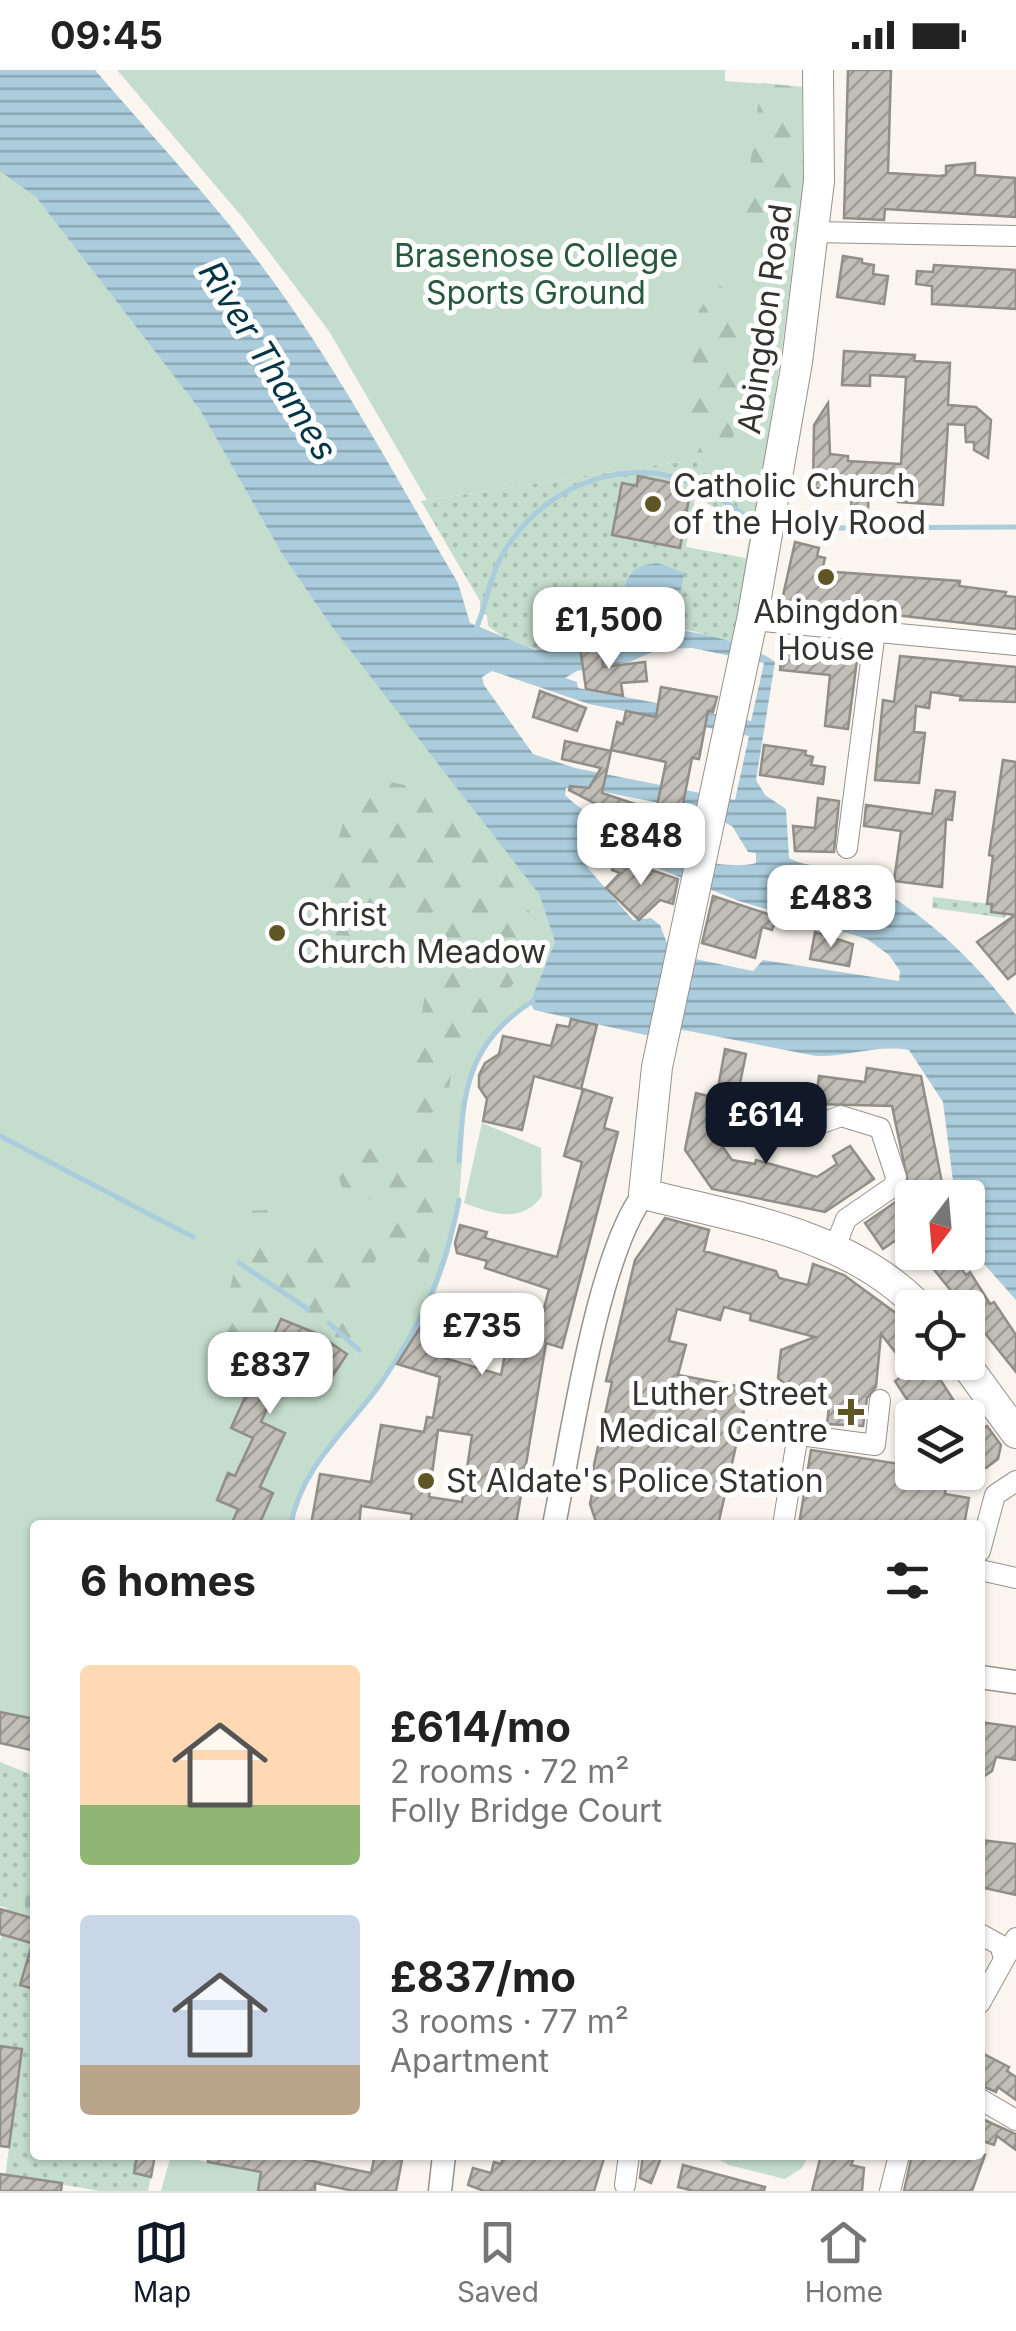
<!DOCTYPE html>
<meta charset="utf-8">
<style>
body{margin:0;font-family:Inter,sans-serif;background:#f6f6f6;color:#222;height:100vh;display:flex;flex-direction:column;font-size:38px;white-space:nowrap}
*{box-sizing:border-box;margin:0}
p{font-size:32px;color:#767676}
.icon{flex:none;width:55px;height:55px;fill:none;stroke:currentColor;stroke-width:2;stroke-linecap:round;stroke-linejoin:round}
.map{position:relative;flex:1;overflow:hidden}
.details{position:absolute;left:30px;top:1450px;width:955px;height:640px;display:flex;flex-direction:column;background:#fff;border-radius:10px;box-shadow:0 2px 8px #0004}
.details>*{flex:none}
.needle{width:65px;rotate:196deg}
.controls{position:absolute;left:895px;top:1110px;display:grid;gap:20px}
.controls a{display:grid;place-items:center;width:90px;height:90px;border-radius:10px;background:#fff;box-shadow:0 2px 8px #0004;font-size:50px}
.price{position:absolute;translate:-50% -85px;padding:0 22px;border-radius:20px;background:#fff;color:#222;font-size:32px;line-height:65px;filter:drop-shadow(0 2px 5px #0008)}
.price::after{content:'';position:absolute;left:50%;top:60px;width:30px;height:22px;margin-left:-15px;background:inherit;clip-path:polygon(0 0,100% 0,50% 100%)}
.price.selected{background:#111827;color:#fff}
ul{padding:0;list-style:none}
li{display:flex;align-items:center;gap:30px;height:250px;padding:0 50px}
li span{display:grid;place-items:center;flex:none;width:280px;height:200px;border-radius:10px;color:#555}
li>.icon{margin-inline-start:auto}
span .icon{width:120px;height:120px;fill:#fffc;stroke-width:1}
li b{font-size:42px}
h2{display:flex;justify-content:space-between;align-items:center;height:120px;padding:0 50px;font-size:42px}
.status{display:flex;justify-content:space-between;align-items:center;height:70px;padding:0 50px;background:#fff;direction:ltr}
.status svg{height:28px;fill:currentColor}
.tabs{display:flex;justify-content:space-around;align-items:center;height:140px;border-top:2px solid #e0e0e0;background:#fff;font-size:28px;color:#767676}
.tabs a{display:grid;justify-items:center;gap:5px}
.tabs .selected{color:#111827}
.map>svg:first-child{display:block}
</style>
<div class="status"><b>09:45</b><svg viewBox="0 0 49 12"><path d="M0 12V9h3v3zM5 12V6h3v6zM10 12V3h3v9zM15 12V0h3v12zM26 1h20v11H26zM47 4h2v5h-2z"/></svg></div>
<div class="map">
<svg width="1016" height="2121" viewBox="0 0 1016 2121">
<defs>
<pattern id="forest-firs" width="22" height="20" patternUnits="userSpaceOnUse" patternTransform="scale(2.5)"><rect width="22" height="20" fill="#c4ddcd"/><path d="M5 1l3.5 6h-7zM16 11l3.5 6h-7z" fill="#a9beb0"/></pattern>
<pattern id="cemetery-stones" width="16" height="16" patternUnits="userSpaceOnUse" patternTransform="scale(2.5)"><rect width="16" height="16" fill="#c4ddcd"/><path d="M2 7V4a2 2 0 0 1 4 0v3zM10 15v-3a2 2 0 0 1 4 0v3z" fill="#a9beb0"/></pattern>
<pattern id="garden-dots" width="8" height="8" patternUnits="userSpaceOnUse" patternTransform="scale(2.5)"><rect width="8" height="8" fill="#c4ddcd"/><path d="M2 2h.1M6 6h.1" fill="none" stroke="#a9beb0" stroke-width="1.8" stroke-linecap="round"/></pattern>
<pattern id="water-rules" width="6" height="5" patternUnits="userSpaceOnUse" patternTransform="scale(2.5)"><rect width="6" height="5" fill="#aaccdc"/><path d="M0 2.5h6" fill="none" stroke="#8ba6b3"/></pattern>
<pattern id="building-hatch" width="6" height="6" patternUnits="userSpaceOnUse" patternTransform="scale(2.5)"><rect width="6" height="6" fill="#c2beb8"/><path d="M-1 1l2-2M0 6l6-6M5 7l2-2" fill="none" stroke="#9e9b96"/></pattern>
</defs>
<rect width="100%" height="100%" fill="#faf5ef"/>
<g fill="#c4ddcd">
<path d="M117,0H725V11L802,17C803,165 780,296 756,441L697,389L427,430L329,261L244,149Z"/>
<path d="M0,85L8,103L36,127L200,340L282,484L329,553L518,791L539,824L555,872L530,932L483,975L468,1007L459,1130L449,1184L432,1233L380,1315L311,1401L291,1455H35V1649L0,1642Z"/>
<path d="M482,1053L541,1078L542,1126C521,1154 494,1144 464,1133Z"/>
<path d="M171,2085L270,2104L267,2121H161Z"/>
<path d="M710,2085H809L802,2098L785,2109L729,2095Z"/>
</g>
<g fill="url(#forest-firs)">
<path d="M761,13L802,17L803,111L797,181L740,172Z"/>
<path d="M719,215L742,230L748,244L729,403L707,383L681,381L699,240Z"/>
<path d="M382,710L430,721L493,782L530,843V871L521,905L455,980L444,1050V1119L428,1194L386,1264L371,1251L369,1243L386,1253L420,1192L379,1182L352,1243L379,1263L359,1289L320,1252L283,1227L239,1319L219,1324L209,1317L247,1141L267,1140L273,1150L279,1189L296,1201L315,1170L346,1172L378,1160L381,1141L376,1129L345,1131L337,1099L345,1074C370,1073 385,1092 410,1087L409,1018L424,931L418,904L420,862L406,847L385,845L354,866L325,865L319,851L351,719Z"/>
</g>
<path fill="url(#cemetery-stones)" d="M32,1789L35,1849L25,1847L19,1870L0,1872L7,1838Z"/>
<g fill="url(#garden-dots)" fill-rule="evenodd">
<path d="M697,389L756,441L733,574C718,570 697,559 681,560C659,561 635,572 614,578C572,589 522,583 488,556L487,544H480V531L421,431ZM639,406L671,413V420L690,424L680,477L612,465L621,414L637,416ZM695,427L751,456L746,488L686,477Z"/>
<path d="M933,827L992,834V842L1006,844L1005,848L932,838Z"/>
<path d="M0,1692L35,1706V1790L7,1838L0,1836Z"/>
<path d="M19,1870L32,1873L21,1915L35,1919V2085L155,2086L148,2121H99L26,2108L4,2115L22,1980L0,1976V1872Z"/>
</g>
<g fill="url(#water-rules)" fill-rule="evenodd">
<path d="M0,0H95C149,63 207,124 258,191C334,291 394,405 458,513L470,553L535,580L613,578C617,575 618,570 622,567C651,545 751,572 775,592L756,710L765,725L786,739L789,788C807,798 830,795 850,804C917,835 971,886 1016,945V1230L968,1176V1128L955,1127L943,1032L909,980C877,974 848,987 816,986L653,954L650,966L534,940L530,932L555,872L539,824L329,553L282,484L200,340L36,127L0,101ZM692,578L764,593L751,651L578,618L577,612L565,608L577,601L630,592L659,579ZM492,601L589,634L749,666L735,730L575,698L533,684L484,615L482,607ZM566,718H584L700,741L732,756L748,782L756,783V793C709,806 599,759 565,725ZM600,775L739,831L867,869L889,885L900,901L899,911L763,890L753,901L671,884L660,855L651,848L633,850L587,797Z"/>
<path d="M661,494L684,503L677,540C660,549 634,550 620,536C625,509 630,492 661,494Z"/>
</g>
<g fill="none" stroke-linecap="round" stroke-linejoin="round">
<g stroke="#aaccdc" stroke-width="5">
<path d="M836,458L1016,457"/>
<path d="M785,459L798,462"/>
<path d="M475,561C486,538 488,512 500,489C536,421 617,384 689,412C712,420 733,440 755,451"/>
<path d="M0,1066L193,1167"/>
<path d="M459,1091C463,1020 468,972 533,931"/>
<path d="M239,1193L308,1239"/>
<path d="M329,1253L359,1280"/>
<path d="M291,1455C300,1398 349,1358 381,1313C422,1254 446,1200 459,1130"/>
</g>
</g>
<g fill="url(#building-hatch)" stroke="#918d87" stroke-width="2.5" fill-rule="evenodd">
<path d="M848,0H891L888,103L940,106L946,105V96L975,93V105L1015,108L1016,147L885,139L884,150L844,148Z"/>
<path d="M843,186L862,189V193L874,195L873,204L888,206L884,234L837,227Z"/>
<path d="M934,195L1016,200V239L932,234V216L916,214L917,201L933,202Z"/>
<path d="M844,281L915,285L914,291L950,293L948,335L976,337L991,350L988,388L974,380V372H966L965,355L948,354L943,435L898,432L899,416L869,414L868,441L851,440L852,420L813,418L814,355L828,333L830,384L848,386V391L901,394L906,307L870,305V316L842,315Z"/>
<path d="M638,406L672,413L671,420L690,423L680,478L612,465L622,413L637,416Z"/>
<path d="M795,472L819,478L817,486L825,488L822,501L960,511L959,516L1006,522L1005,526L1016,527V559L791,533L782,530Z"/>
<path d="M601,574L603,597L645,592L647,611L621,613L623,626L586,619L580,577Z"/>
<path d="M783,574L858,582L848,659L825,656L830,605L780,600Z"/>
<path d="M900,586L1016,597V632L960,630L961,626L931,622L929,638L916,636L914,662L925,663L919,713L875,710L883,630L894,632Z"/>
<path d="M661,617L717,627L713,642L708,641L699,689L692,688L680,749L686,750L682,770L633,753L569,720L570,716L589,718L601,698L562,689L565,671L611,681L602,723L656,741L666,692L611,680L617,652L623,654L626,641L656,647Z"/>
<path d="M540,621L586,638L577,661L533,647Z"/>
<path d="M764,675L806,681L805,685L813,687L811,695L825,697L823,714L760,705Z"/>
<path d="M1003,690L1016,692V903L1008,909L977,872L1015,845L991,842L992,834H987L993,786L989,785Z"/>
<path d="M936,720L955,722L952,750L946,749L942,817L894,811L901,761L864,756L866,735L932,744Z"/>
<path d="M818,728L839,731L834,782L795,781L793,756L815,758Z"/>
<path d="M616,788L678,809L673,834L660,830L639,850L606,818L620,803L612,800Z"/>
<path d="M713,826L777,847L772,860L762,857L755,888L702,873Z"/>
<path d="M815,862L853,874L849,896L810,889Z"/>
<path d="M571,949L597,955L581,1019L534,1006L522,1060L483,1051L487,1029L479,1017V1005L485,993L499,984L503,966L551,976L557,955L569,957Z"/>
<path d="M725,979L746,984L738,1023L718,1018Z"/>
<path d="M867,998L921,1006L945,1128H912V1159L883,1179L865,1153L910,1122L892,1036L815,1034L819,1006L865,1012Z"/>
<path d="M583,1019L612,1028L604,1058L618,1062L562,1278L546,1273L516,1455H410L412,1444L361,1436L359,1455H311L320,1404L371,1412L381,1355L424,1362L427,1347L433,1348L440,1307L397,1294L432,1238L457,1255L438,1286L501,1305L509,1264L542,1272L536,1270L549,1219L485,1198L487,1191L457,1183L455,1173L460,1155L487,1162L485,1168L557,1187L582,1092L564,1086ZM438,1360L472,1365L462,1432L429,1427Z"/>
<path d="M696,1023L728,1031L720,1073L732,1090L755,1094L756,1090L817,1107L837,1094L833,1086L850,1076L874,1109L825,1142L712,1119L685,1080Z"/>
<path d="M665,1148L709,1160L704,1181L776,1201L779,1208L808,1215L813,1194L844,1205L912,1255V1292H929L965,1348H919L895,1311L910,1301L881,1264L876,1317L867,1328L863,1356L827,1354L830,1328L798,1325L778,1308L781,1280L815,1267L750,1250L751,1244L724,1237L720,1250L677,1239L669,1271L686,1275L678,1305L753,1319L750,1336H745L718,1455H597L590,1434L596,1405L592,1404L612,1312L606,1311L635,1190Z"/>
<path d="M920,1182H949L966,1205L970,1202L990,1234L994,1232L1016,1265V1302Z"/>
<path d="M281,1249L316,1263L347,1284L332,1307L293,1281L261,1352L285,1363L260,1417L273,1423L259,1455H231L238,1439L217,1430L228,1403L235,1406L253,1368L231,1358Z"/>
<path d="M968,1351L976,1364L987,1356L1001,1375L998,1389L986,1398L974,1397L968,1389Z"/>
<path d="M811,1380L912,1396V1402H948L945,1424L969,1428L964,1455H799Z"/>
<path d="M0,1642L35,1649V1681L0,1673Z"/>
<path d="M980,1652L1016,1657V1690L996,1687L992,1701L980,1709Z"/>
<path d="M980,1770L1016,1774V1825L980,1817Z"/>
<path d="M0,1839L35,1849V1874L0,1864Z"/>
<path d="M31,1878H35V1919L20,1915Z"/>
<path d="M0,1976L22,1979L9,2077L0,2076Z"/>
<path d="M980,1982L1009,1997L1007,2001L1016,2007V2030L998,2017L996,2022L980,2015Z"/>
<path d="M980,2048L1016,2064V2080L997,2066L994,2075L980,2070Z"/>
<path d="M137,2085H155L151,2107L134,2103Z"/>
<path d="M209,2085H283L371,2103L375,2085H403L396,2121H354L315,2113V2121H258L261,2102L208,2092Z"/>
<path d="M504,2085H594L604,2088L594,2121H484L468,2115L473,2098L491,2103L494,2092L501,2094Z"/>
<path d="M643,2085H662L651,2113L640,2108Z"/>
<path d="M821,2085H855L851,2095L864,2098L862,2121H812Z"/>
<path d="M912,2085H985L972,2121H904Z"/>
<path d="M683,2095L765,2117L764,2121H694L678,2117Z"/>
<path d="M0,2104L62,2113L61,2121H0Z"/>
</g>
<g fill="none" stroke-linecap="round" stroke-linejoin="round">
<g stroke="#97928c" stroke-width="22">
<g id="minor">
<path d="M815,162L1016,166"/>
<path d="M752,550L1016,575"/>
<path d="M847,778L875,561"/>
<path d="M779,1057L803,1060L841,1046L880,1058L896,1107L894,1116L846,1149L835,1177"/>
<path d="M770,1361L875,1375L880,1330"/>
<path d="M783,1455L798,1364"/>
<path d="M980,1481L995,1425L1016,1411"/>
<path d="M980,1500L1016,1508"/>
<path d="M980,1864L1000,1875L1003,1885"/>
<path d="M980,1933L1016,1868"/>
<path d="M980,2029L1016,2050"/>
<path d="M625,2115L629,2085"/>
<path d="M890,2121L899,2085"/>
</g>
</g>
<g stroke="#97928c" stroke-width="25">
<g id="tertiary">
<path d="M554,1455C571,1372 597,1186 644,1124"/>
<path d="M980,1607L1016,1612"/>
<path d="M440,2121L444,2085"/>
</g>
</g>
<g stroke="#97928c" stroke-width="32">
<g id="primary">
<path d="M818,0L819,111L797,292L752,550L657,997L644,1124C739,1148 850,1164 920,1238"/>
<path d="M964,1292L1016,1363"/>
</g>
</g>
<use href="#minor" stroke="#fff" stroke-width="20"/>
<use href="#tertiary" stroke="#fff" stroke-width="22"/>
<use href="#primary" stroke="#fff" stroke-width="30"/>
</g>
<g fill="#5e5723" stroke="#fff" stroke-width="4">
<circle cx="653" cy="434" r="10"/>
<circle cx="826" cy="507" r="10"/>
<circle cx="277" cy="863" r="10"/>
<path d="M846 1327h10v10h10v10h-10v10h-10v-10h-10v-10h10z"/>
<circle cx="426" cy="1411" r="10"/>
</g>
<g text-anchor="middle" stroke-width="10" stroke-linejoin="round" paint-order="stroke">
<g font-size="32" fill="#26593d" stroke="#fff">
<text x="536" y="197">Brasenose College<tspan x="536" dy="37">Sports Ground</tspan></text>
</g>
<g font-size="32" fill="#353331" stroke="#fff">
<text transform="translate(765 249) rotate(-82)" y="11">Abingdon Road</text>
</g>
<g font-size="32" fill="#353331" stroke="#fff" text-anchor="start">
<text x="673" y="427">Catholic Church<tspan x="673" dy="37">of the Holy Rood</tspan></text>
<text x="826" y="553" text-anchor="middle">Abingdon<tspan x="826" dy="37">House</tspan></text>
<text x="297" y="856">Christ<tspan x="297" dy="37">Church Meadow</tspan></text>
<text x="828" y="1335" text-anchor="end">Luther Street<tspan x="828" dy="37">Medical Centre</tspan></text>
<text x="446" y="1422">St Aldate's Police Station</text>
</g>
<g font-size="35" font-style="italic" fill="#023647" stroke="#fff">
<text transform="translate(268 291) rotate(58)" y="12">River Thames</text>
</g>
</g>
</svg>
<div class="controls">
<a><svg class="needle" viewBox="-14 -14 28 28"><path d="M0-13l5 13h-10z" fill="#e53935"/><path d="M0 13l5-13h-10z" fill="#767676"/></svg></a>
<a><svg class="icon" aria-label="locate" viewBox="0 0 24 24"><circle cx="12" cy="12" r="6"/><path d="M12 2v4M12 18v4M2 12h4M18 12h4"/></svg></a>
<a><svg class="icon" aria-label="layers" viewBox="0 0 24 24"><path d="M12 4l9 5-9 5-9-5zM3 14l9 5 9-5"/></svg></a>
</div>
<b class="price" style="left:609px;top:602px">£1,500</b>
<b class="price" style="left:641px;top:818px">£848</b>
<b class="price" style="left:831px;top:880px">£483</b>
<b class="price selected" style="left:766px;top:1097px">£614</b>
<b class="price" style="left:482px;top:1308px">£735</b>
<b class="price" style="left:270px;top:1347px">£837</b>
<section class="details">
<h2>6 homes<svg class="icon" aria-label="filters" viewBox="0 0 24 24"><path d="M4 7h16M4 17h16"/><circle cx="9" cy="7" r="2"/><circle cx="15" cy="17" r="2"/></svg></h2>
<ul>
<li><span style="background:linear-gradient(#ffd9b3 70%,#8fb573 0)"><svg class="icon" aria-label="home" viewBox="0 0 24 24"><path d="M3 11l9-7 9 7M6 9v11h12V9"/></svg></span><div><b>£614/mo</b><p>2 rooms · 72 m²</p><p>Folly Bridge Court</p></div></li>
<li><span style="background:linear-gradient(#c9d6e8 75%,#b9a48a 0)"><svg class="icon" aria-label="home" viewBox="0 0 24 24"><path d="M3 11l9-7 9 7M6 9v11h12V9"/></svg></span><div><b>£837/mo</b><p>3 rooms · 77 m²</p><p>Apartment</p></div></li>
</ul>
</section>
</div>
<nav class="tabs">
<a class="selected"><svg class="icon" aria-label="map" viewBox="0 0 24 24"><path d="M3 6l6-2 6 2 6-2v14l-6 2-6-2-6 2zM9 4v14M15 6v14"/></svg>Map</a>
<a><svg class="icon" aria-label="saved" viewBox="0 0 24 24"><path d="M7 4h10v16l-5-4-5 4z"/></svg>Saved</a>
<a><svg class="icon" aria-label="home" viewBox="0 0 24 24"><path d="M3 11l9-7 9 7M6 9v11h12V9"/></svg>Home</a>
</nav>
